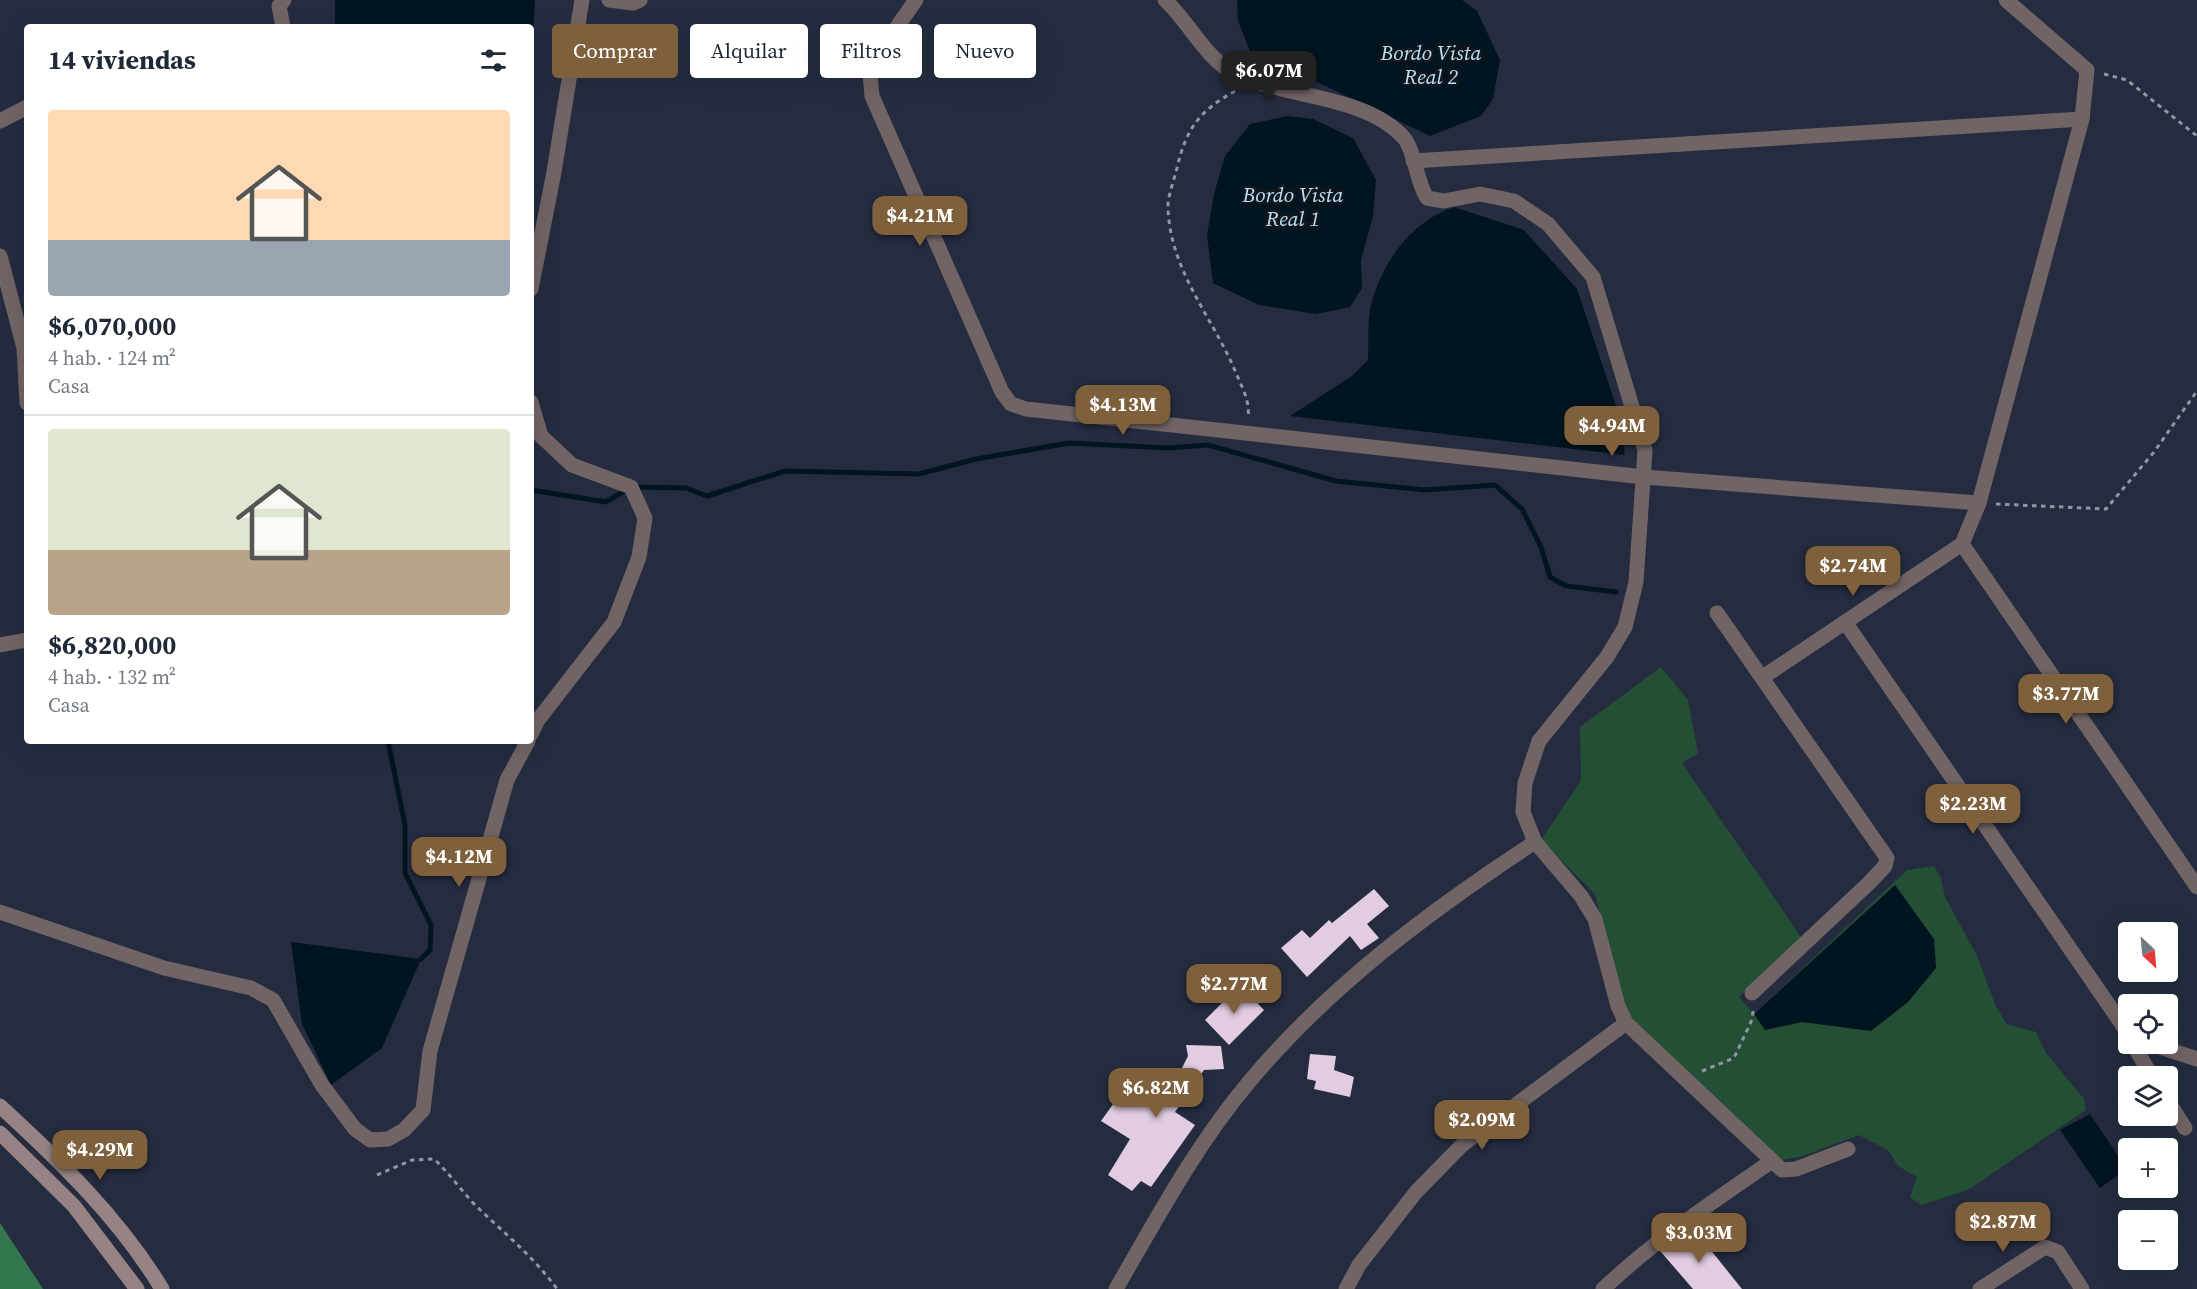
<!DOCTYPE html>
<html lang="es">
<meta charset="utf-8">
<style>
body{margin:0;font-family:"Source Serif 4",serif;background:#f2f2f3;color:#1f2937;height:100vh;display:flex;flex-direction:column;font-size:22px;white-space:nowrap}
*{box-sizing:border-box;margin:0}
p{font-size:20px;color:#747a83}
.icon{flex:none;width:33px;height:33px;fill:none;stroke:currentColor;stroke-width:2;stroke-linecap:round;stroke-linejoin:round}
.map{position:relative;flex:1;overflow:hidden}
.sheet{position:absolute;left:24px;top:24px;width:510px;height:720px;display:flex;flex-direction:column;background:#fff;border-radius:6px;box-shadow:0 6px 24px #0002}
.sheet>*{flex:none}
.hud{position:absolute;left:552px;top:24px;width:570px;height:54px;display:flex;gap:12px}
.needle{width:39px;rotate:154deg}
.buttons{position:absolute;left:2118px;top:922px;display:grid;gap:12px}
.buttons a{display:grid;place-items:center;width:60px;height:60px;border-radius:6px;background:#fff;box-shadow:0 6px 24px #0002;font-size:30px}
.price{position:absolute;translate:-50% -51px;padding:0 14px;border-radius:12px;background:#7e613c;color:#fff;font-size:20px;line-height:39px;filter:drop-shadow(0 2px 3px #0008)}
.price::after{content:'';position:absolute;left:50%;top:36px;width:18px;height:14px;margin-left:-9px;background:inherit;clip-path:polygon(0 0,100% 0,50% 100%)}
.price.active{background:#222;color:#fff}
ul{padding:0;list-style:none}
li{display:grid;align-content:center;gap:12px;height:318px;padding:0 24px}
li+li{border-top:2px solid #e0e1e3}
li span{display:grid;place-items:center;height:186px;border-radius:6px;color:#555}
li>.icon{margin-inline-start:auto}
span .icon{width:108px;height:108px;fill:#fffc;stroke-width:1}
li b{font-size:26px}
h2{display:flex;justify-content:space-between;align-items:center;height:72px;padding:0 24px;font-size:26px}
.chip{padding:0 21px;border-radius:6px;background:#fff;box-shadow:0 6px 24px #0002;font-size:21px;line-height:54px}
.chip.active{background:#7e613c;color:#fff}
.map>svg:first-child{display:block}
</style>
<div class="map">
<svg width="2197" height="1289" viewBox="0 0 2197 1289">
<rect width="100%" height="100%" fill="#252c40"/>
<path fill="#234f34" d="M1661,667L1688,700L1698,753L1682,763L1801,937L1739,997L1754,1014L1907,870L1934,866L1941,878L1945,897L1977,956L1996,1007L2007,1024L2036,1032L2046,1053L2084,1099L2086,1110L1968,1190L1921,1205L1910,1197L1917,1177L1898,1166L1888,1150L1859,1135L1800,1157L1781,1160L1624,1029L1613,965L1595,894L1541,840L1581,780L1580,727Z"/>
<path fill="#32774e" d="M0,1223L43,1289H0Z"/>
<g fill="#001520">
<path d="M335,0H535L531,72V27H335Z"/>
<path d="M1237,0H1462L1477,11L1500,60L1493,99L1481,116L1430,136L1313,80L1275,71L1251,54L1238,21Z"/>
<path d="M1287,116L1313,119L1353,138L1376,180L1373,216L1361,260L1362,288L1350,307L1316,314L1259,305L1213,283L1207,235L1214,194L1225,156L1250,124Z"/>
<path d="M1454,207L1524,230L1577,289L1618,412L1625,455L1290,416L1352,376L1368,360C1369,342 1367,322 1371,305C1382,262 1412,221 1454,207Z"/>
<path d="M1895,885L1934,939L1936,968L1908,1002L1871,1031L1802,1022L1765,1030L1754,1014Z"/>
<path d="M291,942L421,959L382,1048L331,1085L302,1024Z"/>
<path d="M2090,1114L2127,1169L2100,1188L2060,1130Z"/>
</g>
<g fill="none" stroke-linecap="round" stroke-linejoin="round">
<g stroke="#001520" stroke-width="5">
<path d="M531,490L606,502L631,487L686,488L707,496L785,471L919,474L976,459L1069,443L1169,448L1208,445L1336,481L1425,490L1495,485L1522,509L1541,547L1550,577L1566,586L1616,592"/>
<path d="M388,741L405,825V873L431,925L430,950L421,959"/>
</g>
</g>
<g fill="#e1cce1">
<path d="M1374,889L1389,906L1367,924L1379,938L1361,950L1350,936L1307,977L1281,948L1302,930L1310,938L1329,920L1332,923Z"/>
<path d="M1240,985L1264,1010L1229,1045L1205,1020Z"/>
<path d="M1186,1045L1221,1046L1224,1069L1204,1070L1175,1112L1195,1125L1151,1187L1141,1181L1132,1191L1108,1175L1130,1139L1101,1121L1129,1082L1144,1092L1161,1071L1176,1080L1188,1056Z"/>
<path d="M1310,1054L1336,1056L1334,1070L1354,1077L1350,1097L1314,1089L1316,1081L1307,1079Z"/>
<path d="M1693,1228L1742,1289H1693L1661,1252Z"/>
</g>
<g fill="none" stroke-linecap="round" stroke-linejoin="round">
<g stroke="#9096a6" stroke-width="3" stroke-dasharray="4.5 4.5" stroke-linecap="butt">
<path d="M2104,74L2127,80L2197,136"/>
<path d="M1235,91C1199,111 1186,129 1177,168C1174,180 1169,193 1168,204C1168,269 1213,317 1236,373C1242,387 1250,401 1248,417"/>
<path d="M1996,504L2106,509L2154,452L2197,391"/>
<path d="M1702,1071L1734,1058L1751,1022L1754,1008"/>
<path d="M377,1175L412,1160L434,1159C449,1173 461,1190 475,1205C503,1232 534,1257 557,1289"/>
</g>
<g stroke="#716465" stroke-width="15">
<path d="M609,0L633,3L640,0"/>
<path d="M916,0L879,52L870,75L872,96L1002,392L1011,404L1026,409L1644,477L1979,503"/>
<path d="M1165,0C1188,21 1204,55 1230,71C1281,99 1364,93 1404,138C1415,151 1416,181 1427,198L1444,201L1480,194L1514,201L1548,224L1593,277L1645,450L1636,582L1625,627L1607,657L1539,741L1525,783L1523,812L1535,842L1581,896L1595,919L1618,1006L1626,1023L1782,1170L1796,1169L1848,1149"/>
<path d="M283,27L279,6L284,0"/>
<path d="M0,121L27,107"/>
<path d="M1413,161L2082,119"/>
<path d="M0,256L24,348L27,403"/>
<path d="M531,289L554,172L582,0"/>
<path d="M531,402L541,436L572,465L631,487L645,518L639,557L614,622L538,720L531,734"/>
<path d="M1962,544L2197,887"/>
<path d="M1717,613L1887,858L1885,866L1869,883L1752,993"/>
<path d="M1845,622L2128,1033"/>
<path d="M0,645L27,640"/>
<path d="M1763,677L1962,544L1979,503L2082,119L2087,70L2006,0"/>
<path d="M0,912L164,968L251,988L273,1000L322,1085L355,1129L370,1140L388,1139L404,1130L423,1110L430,1051L507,780L528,741"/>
<path d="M2133,1044L2152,1077"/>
<path d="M2151,1044L2197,1059"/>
<path d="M2168,1101L2185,1128"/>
<path d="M1116,1289C1157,1218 1196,1145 1249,1082C1329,986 1431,910 1535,842"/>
<path d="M1346,1289L1359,1265L1416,1192L1462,1145L1626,1023"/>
<path d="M1603,1289C1655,1240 1714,1201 1772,1161"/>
<path d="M1980,1289L2045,1247L2058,1252L2082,1289"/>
</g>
<g stroke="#978384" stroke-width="15">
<path d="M0,1106C59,1160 120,1219 162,1289"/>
<path d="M0,1133L74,1206L137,1289"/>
</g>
</g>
<g text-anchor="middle" stroke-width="6" stroke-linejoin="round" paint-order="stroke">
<g font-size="21" font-style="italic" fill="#b8e1f5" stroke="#11151e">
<text x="1431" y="60">Bordo Vista<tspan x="1431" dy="24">Real 2</tspan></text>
<text x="1293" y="202">Bordo Vista<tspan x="1293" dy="24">Real 1</tspan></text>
</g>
</g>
</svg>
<div class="buttons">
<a><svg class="needle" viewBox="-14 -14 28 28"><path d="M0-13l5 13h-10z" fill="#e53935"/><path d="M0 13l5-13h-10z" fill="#747a83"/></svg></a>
<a><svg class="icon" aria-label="locate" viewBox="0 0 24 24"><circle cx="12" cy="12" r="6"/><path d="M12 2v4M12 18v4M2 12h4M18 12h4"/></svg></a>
<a><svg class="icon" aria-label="layers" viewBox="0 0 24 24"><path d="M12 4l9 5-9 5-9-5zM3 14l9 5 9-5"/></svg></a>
<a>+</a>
<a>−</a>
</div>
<b class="price active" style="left:1269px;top:102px">$6.07M</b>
<b class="price" style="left:920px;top:247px">$4.21M</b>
<b class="price" style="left:1123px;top:436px">$4.13M</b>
<b class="price" style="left:1612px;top:457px">$4.94M</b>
<b class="price" style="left:1853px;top:597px">$2.74M</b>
<b class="price" style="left:2066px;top:725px">$3.77M</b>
<b class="price" style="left:1973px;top:835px">$2.23M</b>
<b class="price" style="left:459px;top:888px">$4.12M</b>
<b class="price" style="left:1234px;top:1015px">$2.77M</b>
<b class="price" style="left:1156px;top:1119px">$6.82M</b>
<b class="price" style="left:1482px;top:1151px">$2.09M</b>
<b class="price" style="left:100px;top:1181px">$4.29M</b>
<b class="price" style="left:2003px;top:1253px">$2.87M</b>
<b class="price" style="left:1699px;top:1264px">$3.03M</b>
<div class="hud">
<a class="chip active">Comprar</a>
<a class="chip">Alquilar</a>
<a class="chip">Filtros</a>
<a class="chip">Nuevo</a>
</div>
<section class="sheet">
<h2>14 viviendas<svg class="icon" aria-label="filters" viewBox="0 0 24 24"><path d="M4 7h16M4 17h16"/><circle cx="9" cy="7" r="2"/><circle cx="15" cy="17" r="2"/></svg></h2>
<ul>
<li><span style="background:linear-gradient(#ffd9b3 70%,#9aa5b1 0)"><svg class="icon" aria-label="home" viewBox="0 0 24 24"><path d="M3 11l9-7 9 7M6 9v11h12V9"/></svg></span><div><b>$6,070,000</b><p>4 hab. · 124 m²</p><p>Casa</p></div></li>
<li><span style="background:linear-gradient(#dfe7d0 65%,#b9a48a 0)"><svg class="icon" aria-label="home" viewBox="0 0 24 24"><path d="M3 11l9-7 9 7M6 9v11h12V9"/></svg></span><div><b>$6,820,000</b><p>4 hab. · 132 m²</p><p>Casa</p></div></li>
</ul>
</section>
</div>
